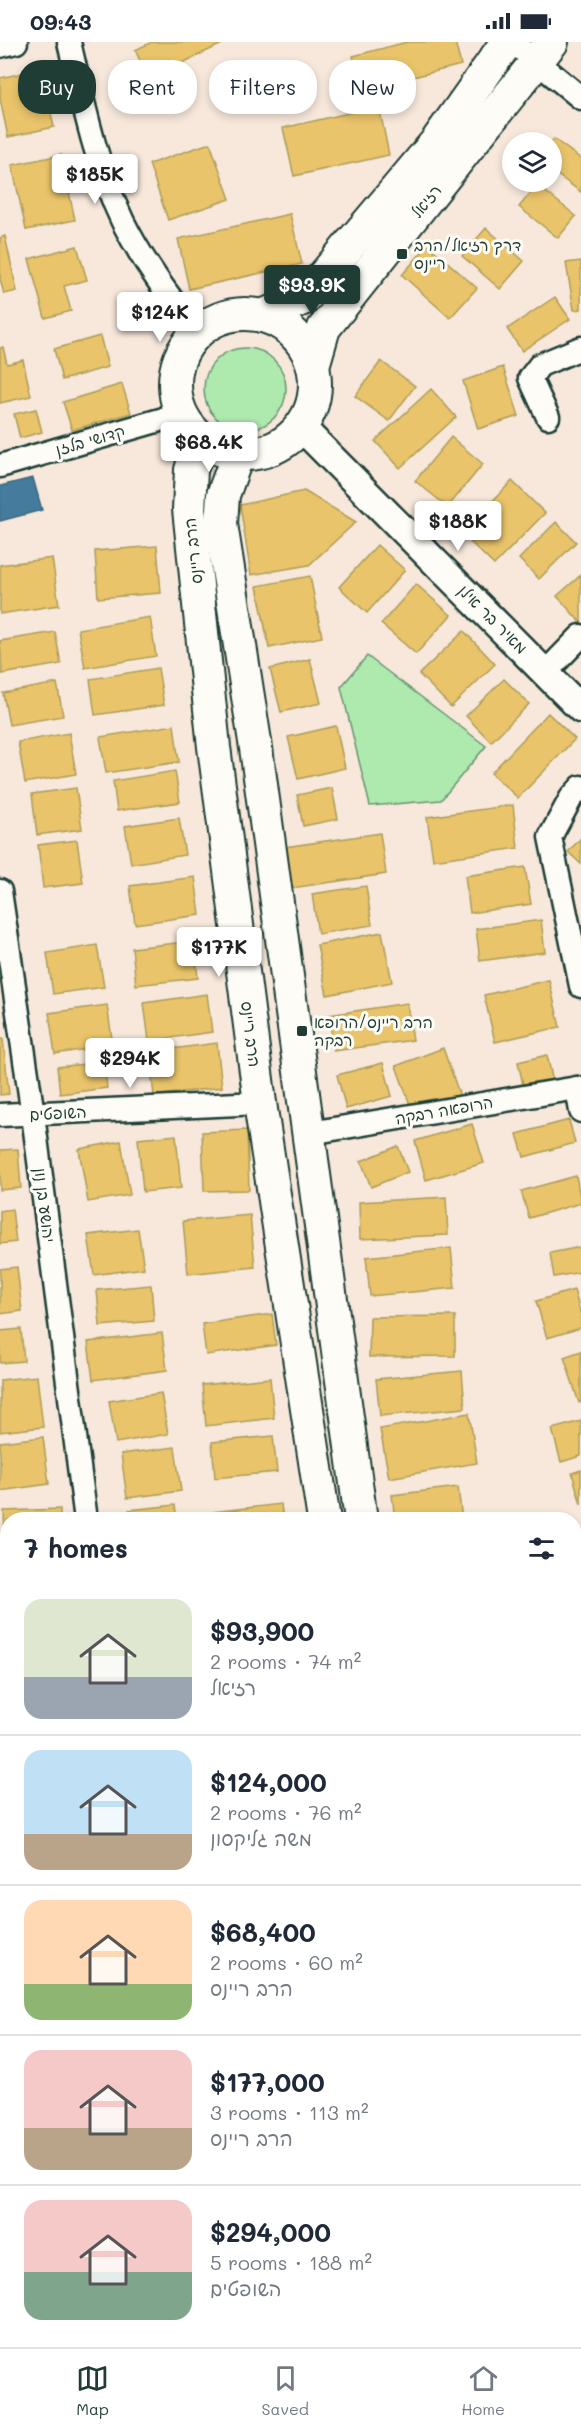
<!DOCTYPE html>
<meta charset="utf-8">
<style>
body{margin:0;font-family:Mali,"Playpen Sans Hebrew",sans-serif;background:#f2f2f3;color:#1f2937;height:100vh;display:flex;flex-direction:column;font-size:22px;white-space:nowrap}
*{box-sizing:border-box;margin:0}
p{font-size:20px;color:#747a83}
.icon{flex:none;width:33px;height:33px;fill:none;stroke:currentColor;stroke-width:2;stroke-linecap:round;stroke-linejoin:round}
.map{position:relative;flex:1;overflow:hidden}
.side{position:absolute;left:0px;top:1470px;width:582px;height:836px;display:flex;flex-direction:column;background:#fff;border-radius:24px 24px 0 0;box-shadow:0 3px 9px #0003}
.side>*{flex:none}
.banner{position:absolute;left:18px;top:18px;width:546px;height:54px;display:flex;gap:12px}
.fabs{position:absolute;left:502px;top:90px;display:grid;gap:12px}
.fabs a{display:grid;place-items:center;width:60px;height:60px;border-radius:50%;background:#fff;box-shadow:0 3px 9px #0003;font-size:30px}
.price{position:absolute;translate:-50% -51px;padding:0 14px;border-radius:6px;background:#fff;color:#222;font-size:20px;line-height:39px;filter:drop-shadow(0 2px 3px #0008)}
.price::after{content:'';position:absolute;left:50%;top:36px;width:18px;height:14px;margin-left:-9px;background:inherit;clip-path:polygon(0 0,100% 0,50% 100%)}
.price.selected{background:#1f3d34;color:#fff}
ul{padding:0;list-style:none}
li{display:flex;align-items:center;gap:18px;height:150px;padding:0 24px}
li+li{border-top:2px solid #e0e1e3}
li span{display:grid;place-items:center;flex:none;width:168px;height:120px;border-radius:18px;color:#555}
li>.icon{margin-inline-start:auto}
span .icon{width:72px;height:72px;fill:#fffc;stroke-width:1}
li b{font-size:26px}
h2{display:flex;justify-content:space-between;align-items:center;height:72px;padding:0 24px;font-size:26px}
.pill{padding:0 21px;border-radius:24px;background:#fff;box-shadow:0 3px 9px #0003;font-size:21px;line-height:54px}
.pill.selected{background:#1f3d34;color:#fff}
.status{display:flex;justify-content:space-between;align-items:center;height:42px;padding:0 30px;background:#fff;direction:ltr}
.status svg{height:16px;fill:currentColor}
.dock{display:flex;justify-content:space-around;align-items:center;height:84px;border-top:2px solid #e0e1e3;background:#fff;font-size:16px;color:#747a83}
.dock a{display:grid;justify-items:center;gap:3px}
.dock .selected{color:#1f3d34}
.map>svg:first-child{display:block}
</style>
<div class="status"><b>09:43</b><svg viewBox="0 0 49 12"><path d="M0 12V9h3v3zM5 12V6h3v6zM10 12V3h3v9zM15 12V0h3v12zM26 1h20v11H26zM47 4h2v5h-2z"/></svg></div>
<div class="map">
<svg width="581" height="2305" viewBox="0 0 581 2305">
<rect width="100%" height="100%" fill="#f7e8db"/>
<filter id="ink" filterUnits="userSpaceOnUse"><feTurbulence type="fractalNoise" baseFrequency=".0167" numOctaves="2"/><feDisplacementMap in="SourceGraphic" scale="12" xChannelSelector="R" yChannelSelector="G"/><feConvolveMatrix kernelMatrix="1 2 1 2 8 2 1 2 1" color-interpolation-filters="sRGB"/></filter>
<g filter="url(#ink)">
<g fill="#aee9ae" stroke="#669371" stroke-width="1.5">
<circle cx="245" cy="347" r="41"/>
<path d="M367,614L486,704L441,758L370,764L341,645Z"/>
</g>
<g fill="#e9c46a" stroke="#ac9c5a" stroke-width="1.5">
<path d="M152,0H226L149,37L135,8Z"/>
<path d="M407,0H455L461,23L362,48L353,14Z"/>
<path d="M41,27L54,85L8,95L0,57V36Z"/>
<path d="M379,64L389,113L294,134L283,86Z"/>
<path d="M554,97L581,117V150L552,129L551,100Z"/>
<path d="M210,101L230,157L168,178L149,122Z"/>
<path d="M61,113L75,178L26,188L12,123Z"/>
<path d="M537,143L576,174L558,196L519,165Z"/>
<path d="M290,172L302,222L189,247L178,197Z"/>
<path d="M486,186L524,219L500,247L462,214Z"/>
<path d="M5,194L17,249L4,252L0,237V196Z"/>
<path d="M428,203L477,246L450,276L402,233Z"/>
<path d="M77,204L87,238L64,244L71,269L45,276L29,217Z"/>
<path d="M581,219V267L574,268L566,221Z"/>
<path d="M555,255L570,277L522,309L507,287Z"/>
<path d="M100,294L108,325L62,338L54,307Z"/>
<path d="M3,305L7,322L23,318L31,354L0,361V306Z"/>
<path d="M381,319L415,344L389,379L355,354Z"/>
<path d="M503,325L519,374L478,387L463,339Z"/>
<path d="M122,342L131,371L72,388L63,360Z"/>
<path d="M431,347L456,375L400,426L375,399Z"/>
<path d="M36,367L42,390L20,396L14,372Z"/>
<path d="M451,395L483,422L448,465L415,439Z"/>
<path d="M512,439L545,471L494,523L461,491Z"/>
<path d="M304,449L356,480L309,523L251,533L240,463Z"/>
<path d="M556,480L576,500L539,537L519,517Z"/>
<path d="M377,503L405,528L367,571L339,545Z"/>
<path d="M157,504L161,551L98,556L95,509Z"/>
<path d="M52,516L59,563L0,572V523Z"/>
<path d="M581,533V581L557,554Z"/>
<path d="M310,534L322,595L269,606L257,544Z"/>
<path d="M416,542L451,573L416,612L381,582Z"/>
<path d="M150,575L156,614L85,626L78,587Z"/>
<path d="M464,589L495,622L451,665L419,632Z"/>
<path d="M55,590L61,622L2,632L0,599Z"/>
<path d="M310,617L321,661L281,670L270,627Z"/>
<path d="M158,626L164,663L95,673L90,637Z"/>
<path d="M504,637L529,662L491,700L466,674Z"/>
<path d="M57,641L63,674L9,683L3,651Z"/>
<path d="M548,671L575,697L518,756L491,731Z"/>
<path d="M174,683L179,720L106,731L100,695Z"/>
<path d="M336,684L345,726L298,737L288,695Z"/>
<path d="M69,691L76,732L25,741L18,700Z"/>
<path d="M175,729L180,760L117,769L113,739Z"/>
<path d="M76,746L82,787L37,793L32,752Z"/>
<path d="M332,746L338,777L303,784L297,753Z"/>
<path d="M513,763L518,806L433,818L427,775Z"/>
<path d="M179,776L185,813L131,822L125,784Z"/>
<path d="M380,791L386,832L292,846L285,805Z"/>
<path d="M581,796V822L568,810Z"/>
<path d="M77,798L83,841L43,846L38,803Z"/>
<path d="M525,825L531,862L470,871L465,834Z"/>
<path d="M195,835L200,873L135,882L130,844Z"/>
<path d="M366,844L372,883L318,892L312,852Z"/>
<path d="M541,878L545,910L480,919L476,887Z"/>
<path d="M382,890L392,940L327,953L317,903Z"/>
<path d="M194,899L198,936L136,943L132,906Z"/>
<path d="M97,903L104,945L53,952L47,911Z"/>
<path d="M549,938L560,985L495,1000L484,953Z"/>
<path d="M207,952L212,990L149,999L144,961Z"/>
<path d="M407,961L413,998L334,1009L329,973Z"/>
<path d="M107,963L113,1003L55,1012L49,971Z"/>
<path d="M0,997H3L9,1052L0,1053Z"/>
<path d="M217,1001L222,1045L154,1054L149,1010Z"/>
<path d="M443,1006L460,1054L413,1071L396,1024Z"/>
<path d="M547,1013L553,1040L524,1047L518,1020Z"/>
<path d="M104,1020L107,1046L60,1052L57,1025Z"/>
<path d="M383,1021L392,1054L346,1067L337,1033Z"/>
<path d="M569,1078L575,1101L524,1115L517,1092Z"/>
<path d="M472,1082L484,1121L426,1138L415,1099Z"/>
<path d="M247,1088L249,1148L204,1149L202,1090Z"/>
<path d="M176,1093L181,1146L143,1150L138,1097Z"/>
<path d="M121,1099L130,1153L88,1160L79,1107Z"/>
<path d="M398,1104L408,1130L371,1145L361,1119Z"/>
<path d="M18,1107L21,1146L0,1148V1108Z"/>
<path d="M576,1134L581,1161L529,1176L521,1149Z"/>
<path d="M446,1155L448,1193L360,1197L359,1160Z"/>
<path d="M12,1167L16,1200L0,1202V1169Z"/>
<path d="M250,1173L255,1225L188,1232L183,1179Z"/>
<path d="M138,1187L144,1226L94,1233L88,1193Z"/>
<path d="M581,1205V1230L554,1235L550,1211Z"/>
<path d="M451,1206L455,1246L370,1254L366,1215Z"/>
<path d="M17,1225L22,1269L0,1272V1227Z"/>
<path d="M151,1243L154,1279L100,1284L97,1248Z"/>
<path d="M574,1248L581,1273V1286L547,1296L536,1259Z"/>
<path d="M272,1272L276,1303L206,1313L202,1282Z"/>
<path d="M455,1274V1314L369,1315L370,1275Z"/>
<path d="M21,1287L24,1319L0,1321V1289Z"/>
<path d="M162,1291L167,1328L93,1338L88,1300Z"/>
<path d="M581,1309V1360L579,1361L564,1315Z"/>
<path d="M462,1329L465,1366L380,1374L376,1337Z"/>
<path d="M37,1334L43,1385L0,1390V1338Z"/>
<path d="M270,1336L274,1376L206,1384L202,1343Z"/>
<path d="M161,1351L168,1392L116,1401L109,1359Z"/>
<path d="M469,1371L477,1421L389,1436L380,1387Z"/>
<path d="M581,1379V1414L561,1420L552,1387Z"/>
<path d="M273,1394L277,1430L215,1436L212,1400Z"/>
<path d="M43,1395L49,1442L0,1449V1400Z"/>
<path d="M175,1405L181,1449L127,1456L121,1412Z"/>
<path d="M581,1428V1462L572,1431Z"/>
<path d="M458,1445L462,1478H395L392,1453Z"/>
<path d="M281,1462L283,1478H214L213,1470Z"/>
<path d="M175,1463L177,1478H130L129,1468Z"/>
<path d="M60,1467V1478H8L6,1518L4,1469Z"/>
<path d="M581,1548V1568L576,1549Z"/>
<path d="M581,1610V1632L575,1633L574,1611Z"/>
<path d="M0,1653H2L3,1699H0Z"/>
<path d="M574,1691L581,1697V1736L574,1730Z"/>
<rect x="0" y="1756" width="8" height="61"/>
<rect x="0" y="1836" width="8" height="70"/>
<path d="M577,1885L581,1890V1930L574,1922V1887Z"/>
<path d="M574,1930L581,1938V1955L574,1960Z"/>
<path d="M0,1992H5L8,1999V2054L0,2053Z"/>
<path d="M574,2042L581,2049V2090L577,2094L574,2092Z"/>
<path d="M581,2174V2220L574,2213V2180Z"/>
<path d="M574,2297L581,2305H517L523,2298Z"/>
</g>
<g fill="#457b9d" stroke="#3a687e" stroke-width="1.5">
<path d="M33,436L42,468L0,479V444Z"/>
<path d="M581,1654V1688L574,1682V1656Z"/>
</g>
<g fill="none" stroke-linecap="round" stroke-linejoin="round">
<g stroke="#1f3d34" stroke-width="27">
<g id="minor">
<path d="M69,0C83,60 96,124 123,180C143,220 170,256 197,291"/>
<path d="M513,0L581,56"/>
<path d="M0,4L16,0"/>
<path d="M548,375L530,336L540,323L581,306"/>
<path d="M0,424L181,372"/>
<path d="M546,630L581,594"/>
<path d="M581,745L571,756L550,795L581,944"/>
<path d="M0,849L33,1073L86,1478"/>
<path d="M577,1046L581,1069"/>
<path d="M0,1073L260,1061"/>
<path d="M310,1091L577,1046"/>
<path d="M0,1729H8"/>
<path d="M0,1953H8"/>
<path d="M574,2124L581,2118"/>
<path d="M574,2251L581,2257"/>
<path d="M0,2271L8,2272"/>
</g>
</g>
<g stroke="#1f3d34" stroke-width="32">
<g id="tertiary">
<path d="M301,385L581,667"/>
<path d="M574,1822L581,1816"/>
</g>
</g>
<g stroke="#1f3d34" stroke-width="36">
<g id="secondary">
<circle cx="245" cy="342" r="70"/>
<path d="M262,274L305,256L437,99L507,0"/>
<path d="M313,324L324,286L552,0"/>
<path d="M201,397L191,428L189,467L214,705L260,1061L324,1478"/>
<path d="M238,412L223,453L221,482L256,706L361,1478"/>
<path d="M286,2305L287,2298"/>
<path d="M321,2305V2298"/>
</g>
</g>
<use href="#minor" stroke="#fdfcf7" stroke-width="22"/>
<use href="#tertiary" stroke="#fdfcf7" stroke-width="27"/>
<use href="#secondary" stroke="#fdfcf7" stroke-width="32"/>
</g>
</g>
<g fill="#1f3d34" stroke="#fdfcf7" stroke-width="2">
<rect x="396" y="206" width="12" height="12" rx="3"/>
<rect x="296" y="983" width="12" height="12" rx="3"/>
</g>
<g text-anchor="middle" stroke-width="6" stroke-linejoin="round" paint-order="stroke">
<g font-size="16" fill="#1f3d34" stroke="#fdfcf7">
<text transform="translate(426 159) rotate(-51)" y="6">רזיאל</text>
<text transform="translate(90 398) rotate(-16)" y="6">קדושי בלזן</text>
<text transform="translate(193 509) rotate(-96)" y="6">הרב ריינס</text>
<text transform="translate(493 577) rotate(45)" y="6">מאיר בר אילן</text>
<text transform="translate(251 992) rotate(83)" y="6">הרב ריינס</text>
<text transform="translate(444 1068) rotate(-10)" y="6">הרופאה רבקה</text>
<text transform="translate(58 1071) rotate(-3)" y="6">השופטים</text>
<text transform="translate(45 1163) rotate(83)" y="6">יהושע בן נון</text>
</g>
<g font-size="16" fill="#1f3d34" stroke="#fdfcf7" text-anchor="start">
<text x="414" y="209">דרך רזיאל/הרב<tspan x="414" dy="18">ריינס</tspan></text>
<text x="314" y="986">הרב ריינס/הרופא<tspan x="314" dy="18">רבקה</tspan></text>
</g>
</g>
</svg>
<div class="fabs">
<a><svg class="icon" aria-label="layers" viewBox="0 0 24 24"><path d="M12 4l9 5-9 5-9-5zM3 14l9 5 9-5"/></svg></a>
</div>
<b class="price" style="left:95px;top:163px">$185K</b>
<b class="price selected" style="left:312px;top:274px">$93.9K</b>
<b class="price" style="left:160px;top:301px">$124K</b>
<b class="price" style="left:209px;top:431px">$68.4K</b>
<b class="price" style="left:458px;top:510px">$188K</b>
<b class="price" style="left:219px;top:936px">$177K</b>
<b class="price" style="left:130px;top:1047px">$294K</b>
<div class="banner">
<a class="pill selected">Buy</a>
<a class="pill">Rent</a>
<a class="pill">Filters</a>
<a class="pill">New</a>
</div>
<section class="side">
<h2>7 homes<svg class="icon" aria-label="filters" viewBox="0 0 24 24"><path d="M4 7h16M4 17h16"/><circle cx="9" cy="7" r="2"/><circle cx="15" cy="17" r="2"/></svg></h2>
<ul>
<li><span style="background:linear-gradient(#dfe7d0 65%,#9aa5b1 0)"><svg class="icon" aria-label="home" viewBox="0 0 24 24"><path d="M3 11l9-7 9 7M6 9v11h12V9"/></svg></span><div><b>$93,900</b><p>2 rooms · 74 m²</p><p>רזיאל</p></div></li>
<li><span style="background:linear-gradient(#bfe0f5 70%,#b9a48a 0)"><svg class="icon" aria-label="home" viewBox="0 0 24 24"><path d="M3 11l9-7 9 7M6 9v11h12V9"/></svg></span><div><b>$124,000</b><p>2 rooms · 76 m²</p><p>משה גליקסון</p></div></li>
<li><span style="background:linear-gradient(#ffd9b3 70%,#8fb573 0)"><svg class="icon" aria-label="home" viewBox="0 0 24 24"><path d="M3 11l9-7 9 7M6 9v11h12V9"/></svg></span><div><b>$68,400</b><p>2 rooms · 60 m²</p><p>הרב ריינס</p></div></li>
<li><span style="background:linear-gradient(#f6c9c9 65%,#b9a48a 0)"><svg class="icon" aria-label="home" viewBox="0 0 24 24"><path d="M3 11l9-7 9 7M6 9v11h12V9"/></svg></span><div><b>$177,000</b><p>3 rooms · 113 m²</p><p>הרב ריינס</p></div></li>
<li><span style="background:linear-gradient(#f6c9c9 60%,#7fa58c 0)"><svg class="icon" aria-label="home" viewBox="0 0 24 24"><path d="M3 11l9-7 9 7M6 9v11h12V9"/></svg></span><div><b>$294,000</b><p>5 rooms · 188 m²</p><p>השופטים</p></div></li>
</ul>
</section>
</div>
<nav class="dock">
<a class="selected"><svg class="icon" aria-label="map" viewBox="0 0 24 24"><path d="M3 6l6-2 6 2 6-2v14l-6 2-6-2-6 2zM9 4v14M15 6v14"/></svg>Map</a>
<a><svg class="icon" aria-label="saved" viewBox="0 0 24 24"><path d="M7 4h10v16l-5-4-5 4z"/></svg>Saved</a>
<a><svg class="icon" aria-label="home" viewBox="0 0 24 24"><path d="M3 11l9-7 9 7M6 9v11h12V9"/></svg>Home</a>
</nav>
